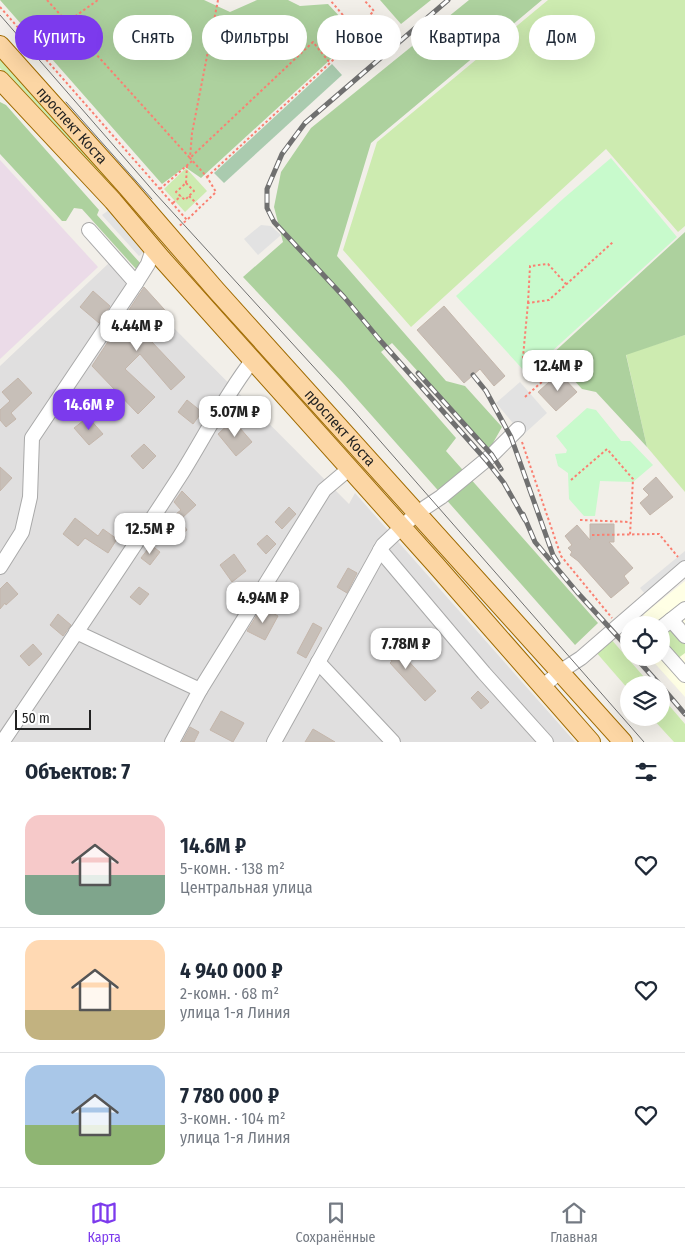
<!DOCTYPE html>
<html lang="ru">
<meta charset="utf-8">
<style>
body{margin:0;font-family:"Fira Sans Condensed",sans-serif;background:#f2f2f3;color:#1f2937;height:100vh;display:flex;flex-direction:column;font-size:19px;white-space:nowrap}
*{box-sizing:border-box;margin:0}
p{font-size:16px;color:#747a83}
.icon{flex:none;width:28px;height:28px;fill:none;stroke:currentColor;stroke-width:2;stroke-linecap:round;stroke-linejoin:round}
.map{position:relative;height:742px;overflow:hidden}
.side{display:flex;flex-direction:column;background:#fff;flex:1}
.side>*{flex:none}
.banner{position:absolute;left:15px;top:15px;width:655px;height:45px;display:flex;gap:10px}
.tools{position:absolute;left:620px;top:616px;display:grid;gap:10px}
.tools a{display:grid;place-items:center;width:50px;height:50px;border-radius:50%;background:#fff;box-shadow:0 5px 20px #0002;font-size:25px}
.scale{position:absolute;left:15px;bottom:12px;width:76px;box-sizing:border-box;padding-left:5px;border:2px solid #222;border-top:0;font-size:14px;line-height:18px;white-space:nowrap;color:#222;-webkit-text-stroke:4px #fff;paint-order:stroke}
.price{position:absolute;translate:-50% -42px;padding:0 11px;border-radius:10px;background:#fff;color:#222;font-size:16px;line-height:32px;filter:drop-shadow(0 1px 2px #0008)}
.price::after{content:'';position:absolute;left:50%;top:30px;width:15px;height:11px;margin-left:-8px;background:inherit;clip-path:polygon(0 0,100% 0,50% 100%)}
.price.current{background:#7c3aed;color:#fff}
ul{padding:0;list-style:none}
li{display:flex;align-items:center;gap:15px;height:125px;padding:0 25px}
li+li{border-top:1px solid #e0e1e3}
li span{display:grid;place-items:center;flex:none;width:140px;height:100px;border-radius:15px;color:#555}
li>.icon{margin-inline-start:auto}
span .icon{width:60px;height:60px;fill:#fffc;stroke-width:1}
li b{font-size:21px}
h2{display:flex;justify-content:space-between;align-items:center;height:60px;padding:0 25px;font-size:21px}
.tag{padding:0 18px;border-radius:22px;background:#fff;box-shadow:0 5px 20px #0002;font-size:18px;line-height:45px}
.tag.current{background:#7c3aed;color:#fff}
.tabs{display:flex;justify-content:space-around;align-items:center;height:70px;border-top:1px solid #e0e1e3;background:#fff;font-size:14px;color:#747a83}
.tabs a{display:grid;justify-items:center;gap:2px}
.tabs .current{color:#7c3aed}
.map>svg:first-child{display:block}
</style>
<div class="map">
<svg width="685" height="742" viewBox="0 0 685 742">
<rect width="100%" height="100%" fill="#f2efe9"/>
<path fill="#e0dfdf" d="M109,263L349,504L355,493L575,742H0V366Z"/>
<path fill="#ebdbe8" d="M0,160L98,267L0,359Z"/>
<path fill="#ffffe5" d="M685,581V697L650,658H661V625H638L645,613Z"/>
<g fill="#cdebb0">
<path d="M548,0H685V226L678,232L606,149L411,327L343,250L377,142Z"/>
<path d="M0,56L114,187L110,190L0,68Z"/>
<path d="M186,168L207,191L185,212L164,189Z"/>
<path d="M685,335V492L647,447L626,354Z"/>
<path d="M672,626L685,642V653L677,659L661,640V635Z"/>
<path d="M610,638L651,685H629V690L595,651Z"/>
<path d="M661,696L685,724V742H674L652,718H661Z"/>
</g>
<g fill="#add19e">
<path d="M0,0H204L230,12L257,0H288L300,6L328,4L357,35L201,178L185,167L162,184Z"/>
<path d="M380,0H431L401,24Z"/>
<path d="M469,0H542L371,143L337,256L446,381L465,386L502,427L489,450L392,343L381,352L456,438L446,451L598,623L575,645L342,382L243,277L283,242L274,207L281,172L311,128Z"/>
<path d="M0,102L6,105L99,210L97,215L141,264L137,270L82,209L74,208L66,221H62L0,154Z"/>
<path d="M685,232V335L626,355L647,447L596,392L582,389L551,355Z"/>
</g>
<path fill="#aacbaf" d="M332,64L342,75L224,183L214,173Z"/>
<g fill="#c8facc">
<path d="M611,158L677,237L527,374L456,296L564,198Z"/>
<path d="M587,408L596,410L621,441H630L653,465L633,482L600,481L595,516H584L569,499L568,473L558,466L555,454L566,453L567,450L556,436Z"/>
</g>
<g fill="#e2e2e2">
<path d="M109,210L146,250L139,256L102,215Z"/>
<path d="M261,225L271,226L281,235L258,255L244,239Z"/>
<path d="M520,382L547,413L523,435L496,403Z"/>
<path d="M685,551V563L646,595L640,588Z"/>
</g>
<g fill="#c7bfb8" stroke="#c4b6ab">
<path d="M144,287L173,319L152,342L185,377L171,390L140,354L125,369L155,397L138,414L92,366Z"/>
<path d="M93,291L110,306L99,323L80,307Z"/>
<path d="M444,306L505,376L494,386L480,369L464,383L417,330Z"/>
<path d="M559,373L577,392L556,411L538,392Z"/>
<path d="M18,378L32,393L11,413L16,419L6,427L0,420V410L10,401L2,392Z"/>
<path d="M187,400L202,412L193,424L178,412Z"/>
<path d="M88,417L103,434L89,445L74,428Z"/>
<path d="M233,420L252,442L236,456L218,434Z"/>
<path d="M144,444L156,456L143,469L131,456Z"/>
<path d="M0,467L12,478L0,491Z"/>
<path d="M656,477L673,497L650,515L640,503L649,495L643,489Z"/>
<path d="M182,491L196,505L180,520L187,530L175,540L163,524L181,510L174,502Z"/>
<path d="M289,507L296,514L282,529L275,522Z"/>
<path d="M75,518L98,536L103,529L117,539L108,553L85,538L78,546L63,534Z"/>
<path d="M590,524H614V542H609L633,568L624,576L629,583L611,598L578,561L570,555L572,552L568,548L572,545L565,536L577,525L590,540Z"/>
<path d="M267,535L276,544L266,554L257,544Z"/>
<path d="M151,545L160,552L150,565L141,558Z"/>
<path d="M234,554L246,571L232,582L220,565Z"/>
<path d="M348,568L357,573L347,593L337,587Z"/>
<path d="M7,582L18,594L6,605L5,603L0,609V589Z"/>
<path d="M139,587L149,594L140,605L130,597Z"/>
<path d="M262,607L278,616L265,640L247,631Z"/>
<path d="M58,614L71,625L63,636L50,625Z"/>
<path d="M313,623L322,628L306,658L297,653Z"/>
<path d="M383,638L402,654L436,691L425,701L390,663L392,661L375,648Z"/>
<path d="M33,644L42,654L29,666L20,656Z"/>
<path d="M478,691L489,702L481,709L471,698Z"/>
<path d="M221,711L244,723L233,742L210,730Z"/>
<path d="M190,727L199,732L194,742H182Z"/>
<path d="M313,729L335,742H305Z"/>
</g>
<g fill="none" stroke-linecap="round" stroke-linejoin="round">
<g stroke="#a9a9a9" stroke-width="16">
<g id="minor">
<path d="M89,230L136,283"/>
<path d="M380,550L484,673L546,742"/>
<path d="M0,567L22,532L30,497L32,438L136,283L148,264L153,249"/>
<path d="M671,620L685,636"/>
<path d="M661,628L685,609"/>
<path d="M76,632L200,690"/>
<path d="M661,648L685,675"/>
<path d="M318,662L393,742"/>
<path d="M542,687L561,671L581,658L685,568"/>
<path d="M5,738C64,651 123,564 180,476C204,438 224,397 252,361"/>
<path d="M172,742L200,690L324,490L350,468"/>
<path d="M274,742L383,545L417,513L441,497L492,455L518,429"/>
</g>
</g>
<g stroke="#a06b00" stroke-width="20">
<g id="major">
<path id="s1" d="M0,45L127,187L216,290L623,742"/>
<path d="M0,80L113,201L162,259L435,564L591,742"/>
</g>
</g>
<g stroke="#fa8072" stroke-width="2" stroke-dasharray="2.5 2.5" stroke-linecap="butt">
<path d="M47,0L190,158L313,42L330,63"/>
<path d="M0,7L187,220L178,227"/>
<path d="M67,22L98,0"/>
<path d="M356,28L374,11L364,0"/>
<path d="M207,177L360,35L330,0"/>
<path d="M186,183L194,191L185,200L176,192Z"/>
<path d="M186,183L187,166"/>
<path d="M160,189L192,161"/>
<path d="M189,196L200,207"/>
<path d="M173,203L181,196"/>
<path d="M188,219L216,192L207,177L190,158L192,133L218,0"/>
<path d="M528,303L530,266L548,264L566,284"/>
<path d="M525,397L544,380L523,357L528,303L549,300L613,242"/>
<path d="M522,442L561,556L612,618"/>
<path d="M571,480L607,449L633,479L630,535"/>
<path d="M580,520L630,522"/>
<path d="M592,535L659,534L678,557"/>
</g>
<use href="#minor" stroke="#fff" stroke-width="14"/>
<use href="#major" stroke="#fcd6a4" stroke-width="18"/>
<g stroke="#707070" stroke-width="1">
<path d="M0,15L155,193L353,410L644,742"/>
<path d="M66,102L152,199"/>
</g>
<g stroke="#707070" stroke-width="5">
<g id="rail">
<path d="M448,0L305,123L282,154L267,189V208L274,222L344,297L379,339L486,460L504,483L525,520"/>
<path d="M418,373L492,455L501,469"/>
<path d="M473,375L486,391L511,437L553,555L558,563"/>
<path d="M523,514L535,542L577,592L629,649"/>
<path d="M636,658L660,685"/>
<path d="M661,686L685,714"/>
</g>
</g>
<use href="#rail" stroke="#fff" stroke-width="3" stroke-dasharray="9" stroke-linecap="butt"/>
</g>
<g text-anchor="middle" stroke-width="5" stroke-linejoin="round" paint-order="stroke">
<g font-size="15" fill="#222" stroke="#fff">
<text dy="5" stroke="none"><textPath href="#s1" startOffset="108">проспект Коста</textPath></text>
<text dy="5" stroke="none"><textPath href="#s1" startOffset="512">проспект Коста</textPath></text>
</g>
</g>
</svg>
<div class="tools">
<a><svg class="icon" aria-label="locate" viewBox="0 0 24 24"><circle cx="12" cy="12" r="6"/><path d="M12 2v4M12 18v4M2 12h4M18 12h4"/></svg></a>
<a><svg class="icon" aria-label="layers" viewBox="0 0 24 24"><path d="M12 4l9 5-9 5-9-5zM3 14l9 5 9-5"/></svg></a>
</div>
<div class="scale">50 m</div>
<b class="price" style="left:137px;top:352px">4.44M ₽</b>
<b class="price" style="left:558px;top:392px">12.4M ₽</b>
<b class="price current" style="left:89px;top:431px">14.6M ₽</b>
<b class="price" style="left:235px;top:438px">5.07M ₽</b>
<b class="price" style="left:150px;top:555px">12.5M ₽</b>
<b class="price" style="left:263px;top:624px">4.94M ₽</b>
<b class="price" style="left:406px;top:670px">7.78M ₽</b>
<div class="banner">
<a class="tag current">Купить</a>
<a class="tag">Снять</a>
<a class="tag">Фильтры</a>
<a class="tag">Новое</a>
<a class="tag">Квартира</a>
<a class="tag">Дом</a>
</div>
</div>
<section class="side">
<h2>Объектов: 7<svg class="icon" aria-label="filters" viewBox="0 0 24 24"><path d="M4 7h16M4 17h16"/><circle cx="9" cy="7" r="2"/><circle cx="15" cy="17" r="2"/></svg></h2>
<ul>
<li><span style="background:linear-gradient(#f6c9c9 60%,#7fa58c 0)"><svg class="icon" aria-label="home" viewBox="0 0 24 24"><path d="M3 11l9-7 9 7M6 9v11h12V9"/></svg></span><div><b>14.6M ₽</b><p>5-комн. · 138 m²</p><p>Центральная улица</p></div><svg class="icon" aria-label="heart" viewBox="0 0 24 24"><path d="M12 20l-8-8c-3-5 5-10 8-4 3-6 11-1 8 4z"/></svg></li>
<li><span style="background:linear-gradient(#ffd9b3 70%,#c2b280 0)"><svg class="icon" aria-label="home" viewBox="0 0 24 24"><path d="M3 11l9-7 9 7M6 9v11h12V9"/></svg></span><div><b>4 940 000 ₽</b><p>2-комн. · 68 m²</p><p>улица 1-я Линия</p></div><svg class="icon" aria-label="heart" viewBox="0 0 24 24"><path d="M12 20l-8-8c-3-5 5-10 8-4 3-6 11-1 8 4z"/></svg></li>
<li><span style="background:linear-gradient(#a9c7e8 60%,#8fb573 0)"><svg class="icon" aria-label="home" viewBox="0 0 24 24"><path d="M3 11l9-7 9 7M6 9v11h12V9"/></svg></span><div><b>7 780 000 ₽</b><p>3-комн. · 104 m²</p><p>улица 1-я Линия</p></div><svg class="icon" aria-label="heart" viewBox="0 0 24 24"><path d="M12 20l-8-8c-3-5 5-10 8-4 3-6 11-1 8 4z"/></svg></li>
</ul>
</section>
<nav class="tabs">
<a class="current"><svg class="icon" aria-label="map" viewBox="0 0 24 24"><path d="M3 6l6-2 6 2 6-2v14l-6 2-6-2-6 2zM9 4v14M15 6v14"/></svg>Карта</a>
<a><svg class="icon" aria-label="saved" viewBox="0 0 24 24"><path d="M7 4h10v16l-5-4-5 4z"/></svg>Сохранённые</a>
<a><svg class="icon" aria-label="home" viewBox="0 0 24 24"><path d="M3 11l9-7 9 7M6 9v11h12V9"/></svg>Главная</a>
</nav>
